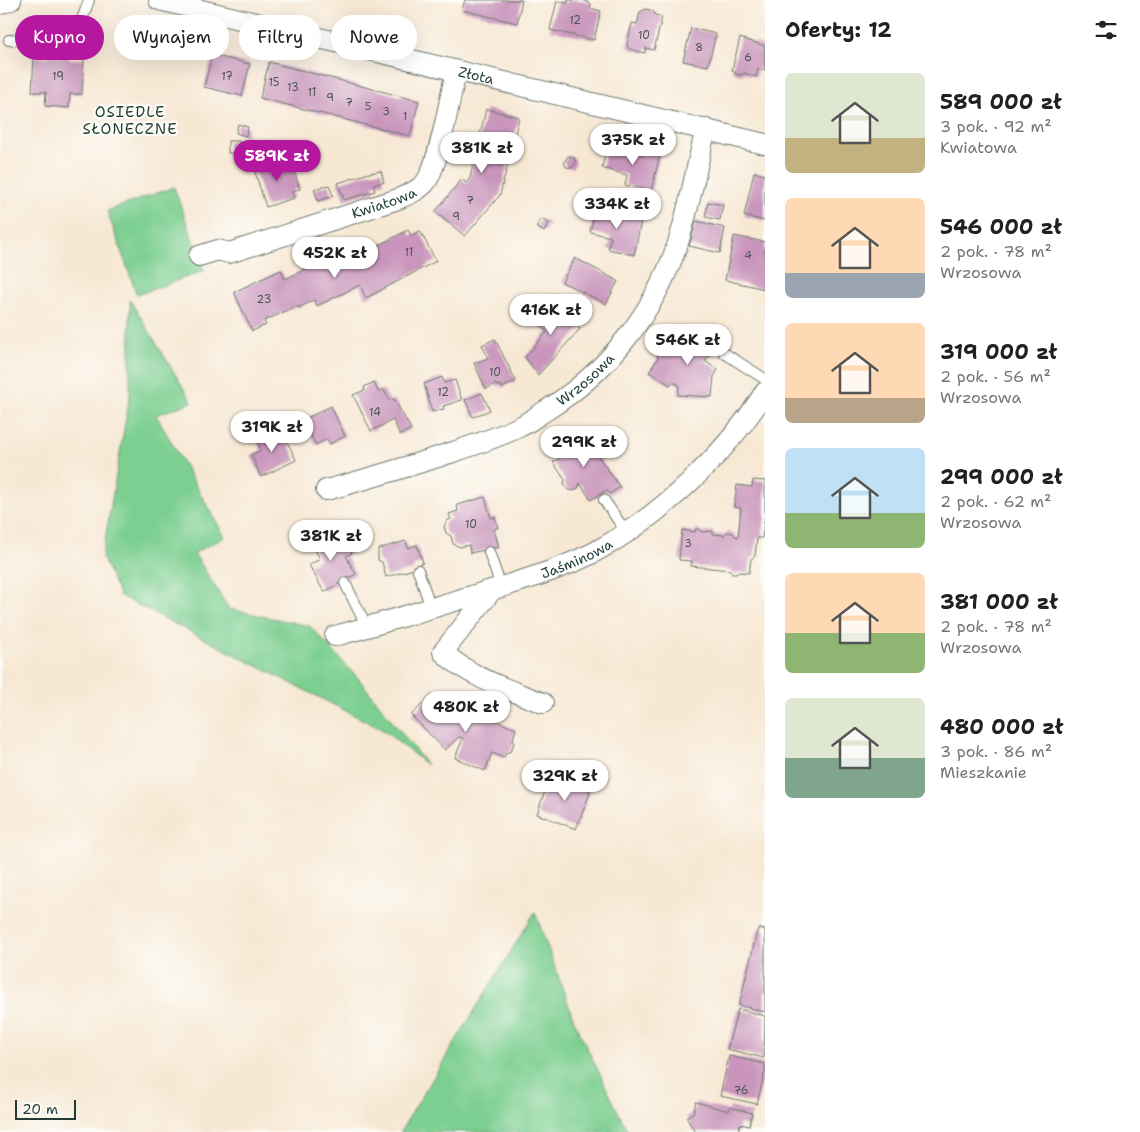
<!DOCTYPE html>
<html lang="pl">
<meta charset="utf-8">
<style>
body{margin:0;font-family:"Shantell Sans",sans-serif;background:#f2f2f2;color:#202124;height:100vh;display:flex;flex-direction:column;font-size:19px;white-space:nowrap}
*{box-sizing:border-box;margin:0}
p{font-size:16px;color:#757577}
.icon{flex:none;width:28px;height:28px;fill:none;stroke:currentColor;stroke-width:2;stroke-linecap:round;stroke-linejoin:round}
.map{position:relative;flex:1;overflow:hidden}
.details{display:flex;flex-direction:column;background:#fff;width:375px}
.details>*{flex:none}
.banner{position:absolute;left:15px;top:15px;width:475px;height:45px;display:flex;gap:10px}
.scale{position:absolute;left:15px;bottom:12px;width:61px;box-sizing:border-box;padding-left:5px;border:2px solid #1f3d34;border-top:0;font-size:14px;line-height:18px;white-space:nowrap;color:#1f3d34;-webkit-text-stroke:4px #fdfcf7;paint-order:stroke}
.price{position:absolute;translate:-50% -42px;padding:0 11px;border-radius:18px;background:#fff;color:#222;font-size:16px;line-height:32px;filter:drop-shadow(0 1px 2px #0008)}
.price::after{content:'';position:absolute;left:50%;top:30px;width:15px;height:11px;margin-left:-8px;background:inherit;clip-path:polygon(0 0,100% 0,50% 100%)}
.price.selected{background:#b5179e;color:#fff}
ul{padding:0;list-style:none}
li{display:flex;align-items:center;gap:15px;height:125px;padding:0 20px}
li span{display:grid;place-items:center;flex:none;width:140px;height:100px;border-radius:8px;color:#555}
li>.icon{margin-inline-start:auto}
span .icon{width:60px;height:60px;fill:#fffc;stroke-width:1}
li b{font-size:21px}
h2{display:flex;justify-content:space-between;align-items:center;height:60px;padding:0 20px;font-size:21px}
.chip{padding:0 18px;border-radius:22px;background:#fff;box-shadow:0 5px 20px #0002;font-size:18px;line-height:45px}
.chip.selected{background:#b5179e;color:#fff}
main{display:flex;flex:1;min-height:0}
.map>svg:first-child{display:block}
</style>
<main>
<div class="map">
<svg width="765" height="1132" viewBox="0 0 765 1132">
<rect width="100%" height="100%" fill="#fdfcf7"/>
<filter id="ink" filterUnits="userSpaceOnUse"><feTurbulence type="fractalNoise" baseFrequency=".02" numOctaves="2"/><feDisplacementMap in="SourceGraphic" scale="10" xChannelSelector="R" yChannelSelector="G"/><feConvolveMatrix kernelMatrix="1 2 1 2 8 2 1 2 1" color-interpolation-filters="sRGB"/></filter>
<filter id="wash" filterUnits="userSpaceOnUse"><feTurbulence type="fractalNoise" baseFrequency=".0096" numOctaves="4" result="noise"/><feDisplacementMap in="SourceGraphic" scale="20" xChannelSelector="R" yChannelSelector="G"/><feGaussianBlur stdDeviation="1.12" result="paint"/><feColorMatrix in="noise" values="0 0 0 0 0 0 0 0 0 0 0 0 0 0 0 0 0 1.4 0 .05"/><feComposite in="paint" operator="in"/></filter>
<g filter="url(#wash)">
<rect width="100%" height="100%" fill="#f7e8d4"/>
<g fill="#7dcf91" stroke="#4e8662">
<path d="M174,187L204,271L137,295L107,211Z"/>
<path d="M130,300L192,402L156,415L225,537L194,553L229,609L310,626L358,678L427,765L383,730L120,596L102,557L130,394Z"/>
<path d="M535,912L575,1023L628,1132H400Z"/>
</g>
<g id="blocks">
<g fill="#c995bc">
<path d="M465,0H522L517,23L462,10Z"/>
<path d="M568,0H583L591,4L590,8L601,11L594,40L550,30L557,1L568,3Z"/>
<path d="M646,9L653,11L655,15L662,17L654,50L646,48L645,53L629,49L627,45L632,23L637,24L640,12Z"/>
<path d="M691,28L716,34L708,66L683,61Z"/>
<path d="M740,38L765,46V70L758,68L756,77L744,73L741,75L736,74L732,70Z"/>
<path d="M49,51L69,52V59H84L82,94H70L69,108L45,106L46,92H32L34,57H48Z"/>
<path d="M212,55L250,64L242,96L204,87Z"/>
<path d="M269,62L419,101L410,136L260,98Z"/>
<path d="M486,109L519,117L500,195L465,236L435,212L462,179L466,183L470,178Z"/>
<path d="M238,124L248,127L246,136L236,133Z"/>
<rect x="228" y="141" width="11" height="12"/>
<path d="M607,146L621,149V146L640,151L639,154L645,155L646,152L660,155L651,191L625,185L627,175L602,168Z"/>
<path d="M568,156L574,157L576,163L572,168L566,167L564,162Z"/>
<path d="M281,159L282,164L291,161L300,189L292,191L294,198L266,207L255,172L264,170L263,165Z"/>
<path d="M381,171L384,182L373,185L375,191L344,200L338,183L369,173Z"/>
<path d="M754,172L765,175V221L744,216Z"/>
<path d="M329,185L333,196L318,201L314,189Z"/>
<path d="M708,202L723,205L720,220L705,217Z"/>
<path d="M596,207L621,213V216L627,217V214L642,217L634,255L608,249L611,237L590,232Z"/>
<path d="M541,219L549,223L544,232L536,227Z"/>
<path d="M696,221L725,228L720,253L689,246Z"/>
<path d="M408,230L411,236L420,231L436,261L366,298L360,285L317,306L314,300L298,308L297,306L264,321L266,325L252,331L234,292L281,270L285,279L337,254L343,268L356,262L354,258Z"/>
<path d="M734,236L765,242V289L725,280Z"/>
<path d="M575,258L618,281L606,304L562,282Z"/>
<path d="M549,300L580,329L538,375L525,357L547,332L532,318Z"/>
<path d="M703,330L721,340L705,361L718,370L714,376L712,397L678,395L679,385L673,382L670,385L649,372L658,358L656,350L670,346L673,341L690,351Z"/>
<path d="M495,339L516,381L502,388L500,385L497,386L496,384L486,389L474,363L488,358L482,345Z"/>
<path d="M442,377L444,383L455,380L462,400L443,406L444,409L432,412L424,384Z"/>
<path d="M374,382L378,392L383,389L390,401L394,399L411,429L400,435L393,420L371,431L353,395L365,390L364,387Z"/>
<path d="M482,393L490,410L473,417L465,400Z"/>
<path d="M331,406L345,436L330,444L327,439L316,445L303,420Z"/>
<path d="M282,431L296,460L261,477L251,455L261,450L256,439L259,434L265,432L268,433L270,432L272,436Z"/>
<path d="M582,431L590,443L596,444L595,449L599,456H598L620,487L609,494L607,490L591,500L580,483L578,488L573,491L567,489L564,484L565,480L553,462L562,457L557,449Z"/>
<path d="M753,480L765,481V516L762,538H757L755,556L751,559L749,573L739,572L736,574H732L730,570L691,566L692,561L679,560L682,530L695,532L696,529H699L701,532L713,531V534L724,535L727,532L733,533L735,536L738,537L741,508L734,507L737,485L752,487Z"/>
<path d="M485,497L491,518L495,517L498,528L494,529L499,547L470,553L469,545L460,547L453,544L451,536L446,533L444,526L447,521L451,519L449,514L458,511L457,505Z"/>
<path d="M332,531L341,547L347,544L352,553L346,556L356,574L324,592L309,565L320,559L311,542Z"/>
<path d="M406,541L408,548L417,545L423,563L413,566L414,569L386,577L382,562L378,560V549Z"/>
<path d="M433,694L446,706L448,704L457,713L454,715L464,726L467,727L474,712L516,729L513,739L514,743L511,751L506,753L504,758L492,753L485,771L455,758L463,738L459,737L445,750L411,715Z"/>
<path d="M563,778L571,781L578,778L584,780L590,793L576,829L537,814L547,785Z"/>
<path d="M758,928L765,930V1012L739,1005Z"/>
<path d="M738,1009L765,1016L764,1058L727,1049Z"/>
<path d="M729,1056L765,1064V1071L757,1104L720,1096Z"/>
<path d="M696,1102L729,1111L730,1107L752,1113L749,1126L740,1124L738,1132H695L686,1117L693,1113Z"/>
</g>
</g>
</g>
<g filter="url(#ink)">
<use href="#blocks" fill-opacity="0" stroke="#6b796c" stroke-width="1"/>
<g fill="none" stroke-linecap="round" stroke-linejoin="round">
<g stroke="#6b796c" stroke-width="12">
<g id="service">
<path d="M9,40L64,38L78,31L89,0"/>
<path d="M724,353L765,379"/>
<path d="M604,500L626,532"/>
<path d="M489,552L501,587"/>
<path d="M418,570L431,608"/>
<path d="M345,583L367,627"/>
</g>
</g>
<g stroke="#6b796c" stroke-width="22">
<g id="minor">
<path id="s1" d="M159,0L765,144"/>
<path d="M0,4L11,0"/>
<path id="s2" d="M199,256L218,250L229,253L398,199C407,195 418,191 425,183C439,166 450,96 456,71"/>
<path id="s3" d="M326,490C365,480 403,468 441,456C468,447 495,439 519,427C528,423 537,416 545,411C608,372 654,313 678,243C690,206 696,167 706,129"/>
<path d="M492,590L443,652C470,678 508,689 543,703"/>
<path id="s4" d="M335,636C383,623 432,608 481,593C518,582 556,571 591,554C658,519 725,455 765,392"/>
</g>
</g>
<use href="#service" stroke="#fff" stroke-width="10"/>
<use href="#minor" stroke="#fff" stroke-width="20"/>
</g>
</g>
<g text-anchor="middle" stroke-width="4.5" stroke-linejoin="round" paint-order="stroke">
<g font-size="11" fill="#4a5356">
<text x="575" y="24">12</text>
<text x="644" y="39">10</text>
<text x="699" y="51">8</text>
<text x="748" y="61">6</text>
<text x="58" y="80">19</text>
<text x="227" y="80">17</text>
<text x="274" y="86">15</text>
<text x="293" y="91">13</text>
<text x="312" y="96">11</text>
<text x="330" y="101">9</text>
<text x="349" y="106">7</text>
<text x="368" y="110">5</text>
<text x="386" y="115">3</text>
<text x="405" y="120">1</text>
<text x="470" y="204">7</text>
<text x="456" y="220">9</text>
<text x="409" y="256">11</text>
<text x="748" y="259">4</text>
<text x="264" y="303">23</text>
<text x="495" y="376">10</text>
<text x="443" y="396">12</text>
<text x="375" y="416">14</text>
<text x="471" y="528">10</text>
<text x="688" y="547">3</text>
<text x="741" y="1094">76</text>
</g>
<g font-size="14" fill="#1f3d34" stroke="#fdfcf7">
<text dy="5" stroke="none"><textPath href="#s1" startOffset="326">Złota</textPath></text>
<text dy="5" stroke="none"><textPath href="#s2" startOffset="194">Kwiatowa</textPath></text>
<text dy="5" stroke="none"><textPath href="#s3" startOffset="285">Wrzosowa</textPath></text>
<text dy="5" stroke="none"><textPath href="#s4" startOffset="254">Jaśminowa</textPath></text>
</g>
<g font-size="15" letter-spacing="1" fill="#1f3d34" stroke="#fdfcf7">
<text x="130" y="117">OSIEDLE<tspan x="130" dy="17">SŁONECZNE</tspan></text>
</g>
</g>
</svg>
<div class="scale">20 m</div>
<b class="price" style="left:633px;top:166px">375K zł</b>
<b class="price" style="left:482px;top:174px">381K zł</b>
<b class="price selected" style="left:277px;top:182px">589K zł</b>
<b class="price" style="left:617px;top:230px">334K zł</b>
<b class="price" style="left:335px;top:279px">452K zł</b>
<b class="price" style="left:551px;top:336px">416K zł</b>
<b class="price" style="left:688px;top:366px">546K zł</b>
<b class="price" style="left:272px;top:453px">319K zł</b>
<b class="price" style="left:584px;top:468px">299K zł</b>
<b class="price" style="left:331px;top:562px">381K zł</b>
<b class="price" style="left:466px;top:733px">480K zł</b>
<b class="price" style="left:565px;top:802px">329K zł</b>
<div class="banner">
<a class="chip selected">Kupno</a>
<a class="chip">Wynajem</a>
<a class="chip">Filtry</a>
<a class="chip">Nowe</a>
</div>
</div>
<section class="details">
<h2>Oferty: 12<svg class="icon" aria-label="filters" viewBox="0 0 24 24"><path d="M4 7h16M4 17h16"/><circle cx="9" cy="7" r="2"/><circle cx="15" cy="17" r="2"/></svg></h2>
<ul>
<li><span style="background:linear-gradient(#dfe7d0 65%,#c2b280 0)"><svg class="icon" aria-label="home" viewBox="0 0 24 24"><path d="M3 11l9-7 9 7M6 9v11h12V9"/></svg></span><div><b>589 000 zł</b><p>3 pok. · 92 m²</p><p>Kwiatowa</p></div></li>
<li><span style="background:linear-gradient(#ffd9b3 75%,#9aa5b1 0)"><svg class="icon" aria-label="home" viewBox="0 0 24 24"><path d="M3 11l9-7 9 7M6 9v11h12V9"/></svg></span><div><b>546 000 zł</b><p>2 pok. · 78 m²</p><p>Wrzosowa</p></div></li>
<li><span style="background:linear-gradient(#ffd9b3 75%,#b9a48a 0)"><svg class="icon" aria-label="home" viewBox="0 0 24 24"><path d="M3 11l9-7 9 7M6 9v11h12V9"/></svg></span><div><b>319 000 zł</b><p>2 pok. · 56 m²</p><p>Wrzosowa</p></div></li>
<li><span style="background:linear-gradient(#bfe0f5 65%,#8fb573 0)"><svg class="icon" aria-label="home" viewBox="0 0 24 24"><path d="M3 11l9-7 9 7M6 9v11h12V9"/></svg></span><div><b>299 000 zł</b><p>2 pok. · 62 m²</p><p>Wrzosowa</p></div></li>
<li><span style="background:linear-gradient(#ffd9b3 60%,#8fb573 0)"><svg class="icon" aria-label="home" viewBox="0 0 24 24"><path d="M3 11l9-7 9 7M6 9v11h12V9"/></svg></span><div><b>381 000 zł</b><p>2 pok. · 78 m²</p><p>Wrzosowa</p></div></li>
<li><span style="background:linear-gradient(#dfe7d0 60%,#7fa58c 0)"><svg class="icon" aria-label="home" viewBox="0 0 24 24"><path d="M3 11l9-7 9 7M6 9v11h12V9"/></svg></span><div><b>480 000 zł</b><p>3 pok. · 86 m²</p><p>Mieszkanie</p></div></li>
</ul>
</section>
</main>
